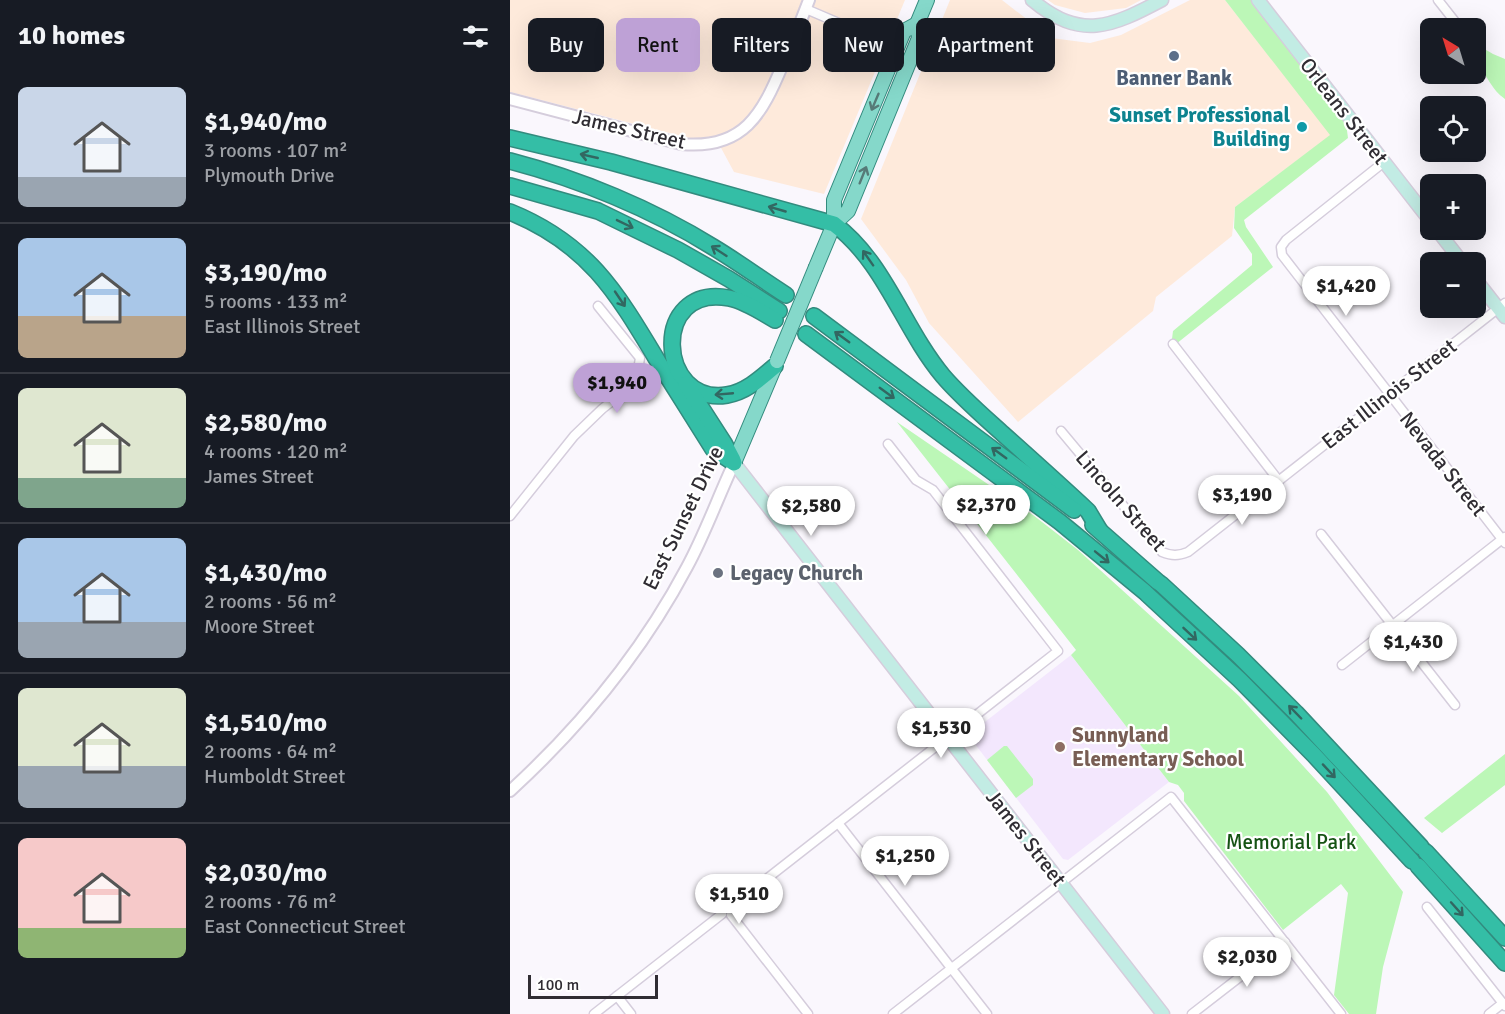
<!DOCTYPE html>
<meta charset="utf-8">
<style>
body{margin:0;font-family:Signika,sans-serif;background:#20242c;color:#f1f3f6;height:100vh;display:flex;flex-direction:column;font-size:22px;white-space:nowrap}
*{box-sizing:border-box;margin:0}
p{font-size:20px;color:#9ea1a6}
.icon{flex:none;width:33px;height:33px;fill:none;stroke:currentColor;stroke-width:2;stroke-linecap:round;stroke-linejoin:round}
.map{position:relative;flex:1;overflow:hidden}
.panel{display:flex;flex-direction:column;background:#171b24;width:510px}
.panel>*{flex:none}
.guide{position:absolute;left:18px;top:18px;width:570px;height:54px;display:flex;gap:12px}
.needle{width:39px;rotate:322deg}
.buttons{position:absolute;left:910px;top:18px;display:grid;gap:12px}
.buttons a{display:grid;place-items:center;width:66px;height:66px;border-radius:9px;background:#171b24;box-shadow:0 6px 24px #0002;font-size:30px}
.scale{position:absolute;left:18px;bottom:15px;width:130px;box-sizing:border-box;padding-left:6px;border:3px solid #302d33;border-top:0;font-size:16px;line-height:21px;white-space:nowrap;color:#302d33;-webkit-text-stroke:4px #fff;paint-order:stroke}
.price{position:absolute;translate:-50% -51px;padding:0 14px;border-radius:21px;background:#fff;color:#222;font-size:20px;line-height:39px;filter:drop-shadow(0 2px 3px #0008)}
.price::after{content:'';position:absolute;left:50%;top:36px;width:18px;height:14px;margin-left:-9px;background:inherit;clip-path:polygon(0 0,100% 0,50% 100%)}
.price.active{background:#bea1d6;color:#111}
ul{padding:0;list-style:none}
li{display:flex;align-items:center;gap:18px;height:150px;padding:0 18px}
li+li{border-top:2px solid #363941}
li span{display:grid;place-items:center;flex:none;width:168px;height:120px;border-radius:9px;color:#555}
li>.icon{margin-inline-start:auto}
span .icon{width:72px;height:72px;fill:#fffc;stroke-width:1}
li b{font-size:26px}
h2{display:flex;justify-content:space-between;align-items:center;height:72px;padding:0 18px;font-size:26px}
.chip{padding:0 21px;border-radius:9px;background:#171b24;box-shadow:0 6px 24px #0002;font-size:21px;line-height:54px}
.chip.active{background:#bea1d6;color:#111}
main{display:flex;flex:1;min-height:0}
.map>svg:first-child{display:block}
</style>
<main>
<section class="panel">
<h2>10 homes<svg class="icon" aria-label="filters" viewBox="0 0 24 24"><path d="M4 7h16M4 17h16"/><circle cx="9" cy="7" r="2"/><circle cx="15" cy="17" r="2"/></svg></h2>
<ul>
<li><span style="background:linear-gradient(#c9d6e8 75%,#9aa5b1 0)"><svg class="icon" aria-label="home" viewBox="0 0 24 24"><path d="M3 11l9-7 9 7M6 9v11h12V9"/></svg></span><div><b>$1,940/mo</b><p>3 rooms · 107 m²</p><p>Plymouth Drive</p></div></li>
<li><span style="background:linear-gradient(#a9c7e8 65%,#b9a48a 0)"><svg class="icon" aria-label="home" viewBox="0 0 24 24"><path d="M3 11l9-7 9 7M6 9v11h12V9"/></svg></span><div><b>$3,190/mo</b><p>5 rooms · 133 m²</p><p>East Illinois Street</p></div></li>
<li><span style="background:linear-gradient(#dfe7d0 75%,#7fa58c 0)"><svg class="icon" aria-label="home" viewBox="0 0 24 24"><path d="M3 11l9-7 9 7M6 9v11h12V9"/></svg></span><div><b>$2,580/mo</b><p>4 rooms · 120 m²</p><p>James Street</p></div></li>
<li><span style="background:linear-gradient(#a9c7e8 70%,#9aa5b1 0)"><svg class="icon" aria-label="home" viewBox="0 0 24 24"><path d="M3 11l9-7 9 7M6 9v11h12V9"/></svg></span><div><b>$1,430/mo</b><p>2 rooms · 56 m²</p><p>Moore Street</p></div></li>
<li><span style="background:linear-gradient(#dfe7d0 65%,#9aa5b1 0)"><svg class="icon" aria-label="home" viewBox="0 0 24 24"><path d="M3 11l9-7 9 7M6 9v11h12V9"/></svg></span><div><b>$1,510/mo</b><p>2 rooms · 64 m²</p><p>Humboldt Street</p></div></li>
<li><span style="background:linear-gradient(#f6c9c9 75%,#8fb573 0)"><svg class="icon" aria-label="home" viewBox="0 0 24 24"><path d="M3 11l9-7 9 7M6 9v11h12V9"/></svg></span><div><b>$2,030/mo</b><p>2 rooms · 76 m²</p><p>East Connecticut Street</p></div></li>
</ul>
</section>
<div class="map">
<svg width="995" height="1014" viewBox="0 0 995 1014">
<rect width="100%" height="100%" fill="#faf7fd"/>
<g fill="#feeadb">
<path d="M0,0H395L314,194L224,172L210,146L0,92Z"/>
<path d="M440,0H492L541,38L580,43L611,35L680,0H715L821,135L725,207L722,236L646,297L643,311L508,422L419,323L396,280L351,219Z"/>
<path d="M538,0H631L616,8L575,13L545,5Z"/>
</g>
<path fill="#f3e7fd" d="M561,655L659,782L558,860L553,859L458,735Z"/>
<g fill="#bcf7b7">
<path d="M715,0H741L836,123L838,138L734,220L736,227L763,267L666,344L662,339L663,331L742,265V254L724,228L725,207L820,135Z"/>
<path d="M966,44L983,54L995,59V99C981,90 978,75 966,64Z"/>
<path d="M387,422L523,515L568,550L729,696L817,792L893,892L873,967L866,1014H839L824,995L838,893L831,884L773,930L674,801V793L668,785L659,782L561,655L566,650Z"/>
<path d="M494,746H497L523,779V785L506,798L477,760Z"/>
<path d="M995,754V785L991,788L932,833L914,818Z"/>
</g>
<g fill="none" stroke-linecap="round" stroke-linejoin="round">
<g stroke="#d5cddc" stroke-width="11">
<g id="minor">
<path d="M928,0L950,28"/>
<path d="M296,9L387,48"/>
<path d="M874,162L776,240L771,247L772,255L995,543"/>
<path d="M663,344L769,481"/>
<path d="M551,431L652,552C662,556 668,556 678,552L995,303"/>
<path d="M0,516L64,436L92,409L126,382L130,358L88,306"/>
<path d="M811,534L945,705"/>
<path d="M832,665L995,537"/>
<path d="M328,823L477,1014"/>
<path d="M222,906L548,651L423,490L406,480L378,444"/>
<path d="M917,907L995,1006"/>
<path d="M221,915L298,1014"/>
<path d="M107,996L121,1014"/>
<path d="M84,1014L212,914"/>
<path d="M383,1014L661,797L831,1014"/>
<path d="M682,1014L775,942"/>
<path d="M979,1014L993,1003"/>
</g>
</g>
<g stroke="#d5cddc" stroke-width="14">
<g id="tertiary">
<path d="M0,99L171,144C234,150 252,114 273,64C282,43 291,21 299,0"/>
<path d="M0,791C71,726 132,652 177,567C195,534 208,497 224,463"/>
</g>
</g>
<g stroke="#d5cddc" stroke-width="15">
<g id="secondary">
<path d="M522,0C571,41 601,27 652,0"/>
<path d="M748,0L921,222"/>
<path d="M927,230L952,262"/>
<path d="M966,280L995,317"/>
<path d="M224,463L653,1014"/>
</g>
</g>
<g stroke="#338b7e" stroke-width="16">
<g id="primary">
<path d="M324,224V200L394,31L407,24"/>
<path d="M306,267L324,224L338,211L409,38L407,24L417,0"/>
<path d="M224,463L265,366"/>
</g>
</g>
<g stroke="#338b7e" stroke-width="18">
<g id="motorway">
<path d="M0,138L101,162L324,224C375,262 393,328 433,376C451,397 472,415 493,434C521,459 550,485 578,511L590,531"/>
<path d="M0,161C69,179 142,209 203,247C228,262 251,279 276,295"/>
<path d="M0,186L88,211L168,250L219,279L269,311"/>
<path d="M0,212C79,244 107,293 149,363C167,392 185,420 203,449L224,463"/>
<path d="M304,316L564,510"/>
<path d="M296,334L550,522L635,592"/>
<path d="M265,366C251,378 236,392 217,395C147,406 140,283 219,298C235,301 251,312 265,320"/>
<path d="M176,384L214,443L223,460"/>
<path d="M583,525L648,582"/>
<path d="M651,584L728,655L786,713L911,847"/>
<path d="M637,594L730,680L804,755L902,861"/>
<path d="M916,852L995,938"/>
<path d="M908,866L995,963"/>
</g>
</g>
<use href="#minor" stroke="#fff" stroke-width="8"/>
<use href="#tertiary" stroke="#fff" stroke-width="10"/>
<use href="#secondary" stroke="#c2ece4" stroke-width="12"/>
<use href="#primary" stroke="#85d8ca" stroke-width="14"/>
<use href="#motorway" stroke="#34bea6" stroke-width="15"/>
<g stroke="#338b7e" stroke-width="16" stroke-linecap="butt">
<path id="primary-bridge" d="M267,361L306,267"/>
</g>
<use href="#primary-bridge" stroke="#85d8ca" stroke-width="14"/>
</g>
<defs><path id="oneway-shaft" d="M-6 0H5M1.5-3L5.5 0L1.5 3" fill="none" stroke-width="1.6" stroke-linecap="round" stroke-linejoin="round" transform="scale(1.5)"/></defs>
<g stroke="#567a77">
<use href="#oneway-shaft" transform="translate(365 102) rotate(113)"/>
<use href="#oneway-shaft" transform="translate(353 175) rotate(-68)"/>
</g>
<g stroke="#326761">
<use href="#oneway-shaft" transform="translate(79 156) rotate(-167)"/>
<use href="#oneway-shaft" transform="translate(267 209) rotate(-164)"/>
<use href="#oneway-shaft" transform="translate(115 224) rotate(26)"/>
<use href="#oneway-shaft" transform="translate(209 251) rotate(-147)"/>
<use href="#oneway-shaft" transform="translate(358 258) rotate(-125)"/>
<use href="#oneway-shaft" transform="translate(110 299) rotate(56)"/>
<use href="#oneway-shaft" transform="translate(332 337) rotate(-144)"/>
<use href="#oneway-shaft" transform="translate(377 393) rotate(36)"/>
<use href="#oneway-shaft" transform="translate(214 394) rotate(175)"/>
<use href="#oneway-shaft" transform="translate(489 453) rotate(-144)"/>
<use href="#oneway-shaft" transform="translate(592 557) rotate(39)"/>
<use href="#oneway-shaft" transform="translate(680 634) rotate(43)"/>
<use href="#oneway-shaft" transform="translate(785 712) rotate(-134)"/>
<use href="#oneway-shaft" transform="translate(819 771) rotate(47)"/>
<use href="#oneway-shaft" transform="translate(947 909) rotate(48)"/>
</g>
<circle fill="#5c6f8a" stroke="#fff" stroke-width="2" cx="664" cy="56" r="6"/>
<circle fill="#0f9aa8" stroke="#fff" stroke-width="2" cx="792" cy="127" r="6"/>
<circle fill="#6b7280" stroke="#fff" stroke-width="2" cx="208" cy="573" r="6"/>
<circle fill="#8d6e63" stroke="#fff" stroke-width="2" cx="550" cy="747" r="6"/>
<g text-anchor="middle" stroke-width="4.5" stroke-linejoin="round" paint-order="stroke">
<g font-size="21" font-weight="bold" fill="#4e5e75" stroke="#fff">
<text x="664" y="85">Banner Bank</text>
</g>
<g font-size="21" fill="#302d33" stroke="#fff">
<text transform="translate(834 111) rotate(52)" y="7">Orleans Street</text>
<text transform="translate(119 129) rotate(13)" y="7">James Street</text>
<text transform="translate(879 394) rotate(-38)" y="7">East Illinois Street</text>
<text transform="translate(933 464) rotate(52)" y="7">Nevada Street</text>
<text transform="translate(611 501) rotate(49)" y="7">Lincoln Street</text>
<text transform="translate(173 518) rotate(-64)" y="7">East Sunset Drive</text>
<text transform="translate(516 838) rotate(52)" y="7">James Street</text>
</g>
<g font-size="21" font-weight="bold" fill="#0d838f" stroke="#fff" text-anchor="end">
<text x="780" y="122">Sunset Professional<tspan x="780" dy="24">Building</tspan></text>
</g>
<g font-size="21" font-weight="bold" fill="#5b616d" stroke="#fff" text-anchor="start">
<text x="220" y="580">Legacy Church</text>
</g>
<g font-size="21" font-weight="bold" fill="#785e54" stroke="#fff" text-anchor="start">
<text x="562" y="742">Sunnyland<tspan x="562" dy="24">Elementary School</tspan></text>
</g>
<g font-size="21" fill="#165314" stroke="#fff">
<text x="781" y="849">Memorial Park</text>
</g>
</g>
</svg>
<div class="buttons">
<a><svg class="needle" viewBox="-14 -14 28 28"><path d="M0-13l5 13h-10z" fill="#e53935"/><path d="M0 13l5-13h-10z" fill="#9ea1a6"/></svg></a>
<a><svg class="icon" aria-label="locate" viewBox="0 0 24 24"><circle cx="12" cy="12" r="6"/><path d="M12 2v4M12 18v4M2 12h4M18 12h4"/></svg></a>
<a>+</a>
<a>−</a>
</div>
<div class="scale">100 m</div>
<b class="price" style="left:836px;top:317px">$1,420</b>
<b class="price active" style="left:107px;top:414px">$1,940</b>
<b class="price" style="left:732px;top:526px">$3,190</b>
<b class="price" style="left:476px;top:536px">$2,370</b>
<b class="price" style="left:301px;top:537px">$2,580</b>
<b class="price" style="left:903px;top:673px">$1,430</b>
<b class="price" style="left:431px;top:759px">$1,530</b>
<b class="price" style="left:395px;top:887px">$1,250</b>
<b class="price" style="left:229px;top:925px">$1,510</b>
<b class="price" style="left:737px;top:988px">$2,030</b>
<div class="guide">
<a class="chip">Buy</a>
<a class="chip active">Rent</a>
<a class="chip">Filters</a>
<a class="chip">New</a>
<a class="chip">Apartment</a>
</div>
</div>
</main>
